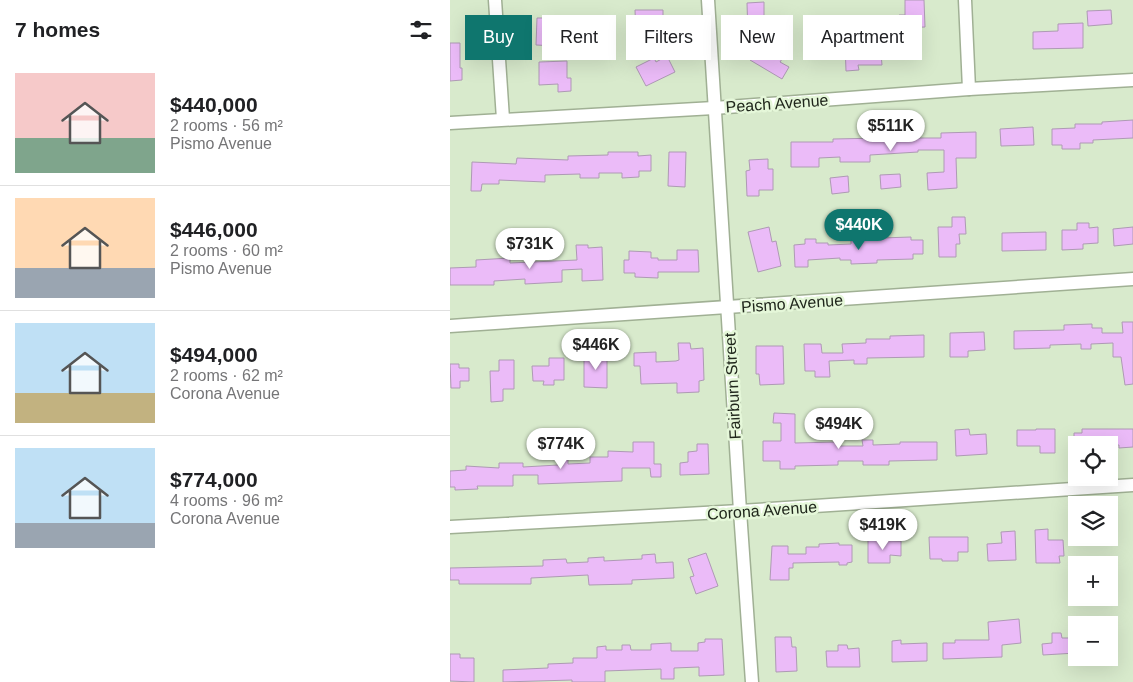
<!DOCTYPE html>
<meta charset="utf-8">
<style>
body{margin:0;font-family:Helvetica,sans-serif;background:#f2f2f2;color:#202124;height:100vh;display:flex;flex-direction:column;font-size:19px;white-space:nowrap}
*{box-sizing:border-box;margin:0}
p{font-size:16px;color:#757577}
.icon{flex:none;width:28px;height:28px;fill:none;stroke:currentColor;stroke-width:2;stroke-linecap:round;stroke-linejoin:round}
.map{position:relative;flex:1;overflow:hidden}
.details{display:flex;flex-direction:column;background:#fff;width:450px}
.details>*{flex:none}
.hud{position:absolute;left:15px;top:15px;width:475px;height:45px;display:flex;gap:10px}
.controls{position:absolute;left:618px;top:436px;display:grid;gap:10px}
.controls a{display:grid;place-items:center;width:50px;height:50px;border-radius:0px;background:#fff;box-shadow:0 5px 20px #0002;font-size:25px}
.price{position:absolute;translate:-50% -42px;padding:0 11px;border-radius:18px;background:#fff;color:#222;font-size:16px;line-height:32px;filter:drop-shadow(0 1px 2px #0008)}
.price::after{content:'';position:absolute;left:50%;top:30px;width:15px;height:11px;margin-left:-8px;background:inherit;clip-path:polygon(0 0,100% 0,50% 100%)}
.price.selected{background:#0f766e;color:#fff}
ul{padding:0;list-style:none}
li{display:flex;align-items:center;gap:15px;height:125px;padding:0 15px}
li+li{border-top:1px solid #e0e0e0}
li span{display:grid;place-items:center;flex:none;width:140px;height:100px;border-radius:0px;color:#555}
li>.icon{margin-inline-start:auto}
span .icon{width:60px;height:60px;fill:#fffc;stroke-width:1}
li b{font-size:21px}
h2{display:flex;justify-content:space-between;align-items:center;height:60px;padding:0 15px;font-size:21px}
.pill{padding:0 18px;border-radius:0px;background:#fff;box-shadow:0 5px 20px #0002;font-size:18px;line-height:45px}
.pill.selected{background:#0f766e;color:#fff}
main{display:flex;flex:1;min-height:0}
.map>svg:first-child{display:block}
</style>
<main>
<section class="details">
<h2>7 homes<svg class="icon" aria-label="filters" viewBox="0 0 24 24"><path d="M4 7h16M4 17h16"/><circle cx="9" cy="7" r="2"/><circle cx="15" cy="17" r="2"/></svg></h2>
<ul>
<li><span style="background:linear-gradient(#f6c9c9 65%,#7fa58c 0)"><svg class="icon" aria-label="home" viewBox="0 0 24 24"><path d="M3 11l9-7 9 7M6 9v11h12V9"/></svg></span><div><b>$440,000</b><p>2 rooms · 56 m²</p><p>Pismo Avenue</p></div></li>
<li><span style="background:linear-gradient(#ffd9b3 70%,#9aa5b1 0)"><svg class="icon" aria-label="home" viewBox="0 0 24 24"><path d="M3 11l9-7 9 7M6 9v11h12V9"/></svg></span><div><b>$446,000</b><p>2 rooms · 60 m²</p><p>Pismo Avenue</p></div></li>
<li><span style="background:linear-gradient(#bfe0f5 70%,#c2b280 0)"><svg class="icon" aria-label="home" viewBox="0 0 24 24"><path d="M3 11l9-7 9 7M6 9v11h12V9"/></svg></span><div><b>$494,000</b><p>2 rooms · 62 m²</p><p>Corona Avenue</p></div></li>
<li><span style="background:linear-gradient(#bfe0f5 75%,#9aa5b1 0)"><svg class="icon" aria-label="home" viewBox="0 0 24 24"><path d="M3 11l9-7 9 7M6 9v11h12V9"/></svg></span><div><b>$774,000</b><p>4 rooms · 96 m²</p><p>Corona Avenue</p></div></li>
</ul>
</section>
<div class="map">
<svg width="683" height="682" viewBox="0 0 683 682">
<rect width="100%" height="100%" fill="#d8eacc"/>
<g fill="#ebbbf8" stroke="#ae9ab4">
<path d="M455,0H474L475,27L449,28V15H455Z"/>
<path d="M314,2V19H320L321,35L298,36L297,3Z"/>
<path d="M185,10H213V27L222,26V39H209V36H186Z"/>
<path d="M661,10L662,24L638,26L637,11Z"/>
<path d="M87,18H108L107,46L86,45Z"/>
<path d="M633,23V48L583,49V32L608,31V24Z"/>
<path d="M142,35L143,46H126V36Z"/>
<path d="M441,42V54H431L432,65H408L409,70L396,71L395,43Z"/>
<path d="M0,43H10V68H12V80L0,81Z"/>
<path d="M308,45L332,59L330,62L339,67L332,79L300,60Z"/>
<path d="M217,56L225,72L196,86L186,67L204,58L206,62Z"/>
<path d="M117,61V78H121V91L108,92V84L89,85V62Z"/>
<path d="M683,120V138L643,140V143H630V149H612V145H602V129L625,128V124H652V122Z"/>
<path d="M583,127L584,145L551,146L550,129Z"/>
<path d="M526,132V158H506L507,188L478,190L477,173L494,172V150H468V152L420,155V162H390V157L369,158V167H341V142H383V139L432,138L467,135V138H491V133Z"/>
<path d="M158,152H188V156L201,155V171H189V177L172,178V173H149V178H130V174L95,175V182L49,180V184H32L31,191H21L22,162L66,164L67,158L118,160V156L158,155Z"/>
<path d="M219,152H236L235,187L218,186Z"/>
<path d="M318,159V169H323V190H309V196H297L296,171L300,170L299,160Z"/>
<path d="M450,174L451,187L431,189L430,175Z"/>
<path d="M398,176L399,192L382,194L380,178Z"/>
<path d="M502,217H515L516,234H509L510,244H506V257H489L488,227H502Z"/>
<path d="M627,223H639V228L648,227V243L633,244V249L612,250V230H627Z"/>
<path d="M319,227L322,242L326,241L331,266L308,272L298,232Z"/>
<path d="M683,227V244L664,246L663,229Z"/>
<path d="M596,232V250L552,251V233Z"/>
<path d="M461,237V240H473V254H463V259L427,260V263L401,264V260H390V258L358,260V267H345L344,245L355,244V239H366V243H378V245L401,244V239Z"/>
<path d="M126,245H138V248L152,247L153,280L132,281V269L112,270V282L75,284V279L44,281V285H0V268L26,267V260L60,258V263L127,260Z"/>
<path d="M227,250H248L249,272H208V278L185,277V273H174V260H179V251L201,252V258H208V260H227Z"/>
<path d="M672,322H683V384L675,385L671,357H663V343L641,344V349H631V344L600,345V348L564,349V331L614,330V325L642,324V328H652V333H673Z"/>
<path d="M534,332L535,350L518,351V357H500V333Z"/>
<path d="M474,335V357L417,358V364H404V360L379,361L380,377H365V371H355L354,344H371L372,353H393L392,344L416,343V339H440V336Z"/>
<path d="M228,343H240L241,349L253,348L254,380L249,381V392L227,393V383L191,384L190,366H184V353L206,352V362L226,361L229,360Z"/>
<path d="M306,346H333L334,384L310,385L309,374H306Z"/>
<path d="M134,355H157V388L134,387Z"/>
<path d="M99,358H114V380H104V385H93L94,381H83L82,366H99Z"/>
<path d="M49,360H64V389H53V401L41,402L40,371H49Z"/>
<path d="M0,364H9V368H19V381H10V388H1Z"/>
<path d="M324,413L345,414V443L387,442V446H413L412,440H423V445L450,444V442H487V460L439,461V465H413V461H388V465L345,466V469H330V461H313V441H331V423H323Z"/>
<path d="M519,429L520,435L536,434L537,454L506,456L505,430Z"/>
<path d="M586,429H605V453H590V446H567V430H586Z"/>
<path d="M632,429H683V447L669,448V445H624V433H632Z"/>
<path d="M183,442H204V464H211V477H201L200,468H172V481L88,484V475H63V486H27L28,489L5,490V487H0V471L16,470V466L49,468V463H73V467L108,465V459H118V464L140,463V457H158V451L183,452Z"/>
<path d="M247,444H258L259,474L230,475V463L238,462V452L247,451Z"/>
<path d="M598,529V540H613L614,556H609L610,563H586L585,530Z"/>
<path d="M565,531L566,560L538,561L537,544L552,543L551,532Z"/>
<path d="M479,537H518V552H508V561H492V559H480Z"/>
<path d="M418,540L451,541V556L440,555V563H418Z"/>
<path d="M389,543V545H402V562L397,563V565H389V562L343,563V568H339V580H320L322,546H338V554H356V547H369V544Z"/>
<path d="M256,553L268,586L246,594L240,577L244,576L238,559Z"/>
<path d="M205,554L206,563L223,562L224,578L182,580V584L139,585L138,575L81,578V584H9V580H0V568L93,566V560L116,559L117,563L138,562V558L154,557V561L192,559V555Z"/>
<path d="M569,619L571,643L552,645V657L493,659V643H505V640H539L538,622Z"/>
<path d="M659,630L667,631L665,662H659Z"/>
<path d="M602,633H611L612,638H626V653L593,655L592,644L602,643Z"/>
<path d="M325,637H341L342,647H346L347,671L326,672Z"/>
<path d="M255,639H272L274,675L249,676V667L224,668V679H211V669L155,671V682H122V680L53,682V670L98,668V664L123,663V658H147V647L156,646V650H172V645H180L181,650H201V644L221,643V651H248V643L255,642Z"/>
<path d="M451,640V644L477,643V661L442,662V641Z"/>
<path d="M388,645H397L398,649L409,648L410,667H377L376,651H388Z"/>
<path d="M0,654H10V658H24V682L0,681Z"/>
</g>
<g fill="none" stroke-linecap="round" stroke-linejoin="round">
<g stroke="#a0b094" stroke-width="15">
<g id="minor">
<path d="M45,0L53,119"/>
<path d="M258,0L290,511L302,682"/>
<path d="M515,0L519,89"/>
<path d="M0,123L264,108L519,89L683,80"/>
<path d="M0,326L683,279"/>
<path d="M0,527L290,511L683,485"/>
</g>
</g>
<use href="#minor" stroke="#fff" stroke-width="12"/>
</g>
<g text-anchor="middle" stroke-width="5" stroke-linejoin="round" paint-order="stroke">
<g font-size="16" fill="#20271c" stroke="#e5f7d9">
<text transform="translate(327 103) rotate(-4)" y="6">Peach Avenue</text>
<text transform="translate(342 303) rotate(-4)" y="6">Pismo Avenue</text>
<text transform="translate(282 386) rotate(-93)" y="6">Fairburn Street</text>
<text transform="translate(312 510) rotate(-4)" y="6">Corona Avenue</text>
</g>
</g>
</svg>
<div class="controls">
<a><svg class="icon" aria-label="locate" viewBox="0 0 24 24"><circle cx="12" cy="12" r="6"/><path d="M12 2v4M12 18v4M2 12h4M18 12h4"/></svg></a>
<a><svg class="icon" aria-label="layers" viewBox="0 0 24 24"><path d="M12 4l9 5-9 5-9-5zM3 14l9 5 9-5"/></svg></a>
<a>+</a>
<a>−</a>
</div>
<b class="price" style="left:441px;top:152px">$511K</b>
<b class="price selected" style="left:409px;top:251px">$440K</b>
<b class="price" style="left:80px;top:270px">$731K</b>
<b class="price" style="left:146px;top:371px">$446K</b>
<b class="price" style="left:389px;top:450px">$494K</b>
<b class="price" style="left:111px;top:470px">$774K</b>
<b class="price" style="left:433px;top:551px">$419K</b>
<div class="hud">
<a class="pill selected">Buy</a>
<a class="pill">Rent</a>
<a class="pill">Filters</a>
<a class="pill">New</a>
<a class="pill">Apartment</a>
</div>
</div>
</main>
